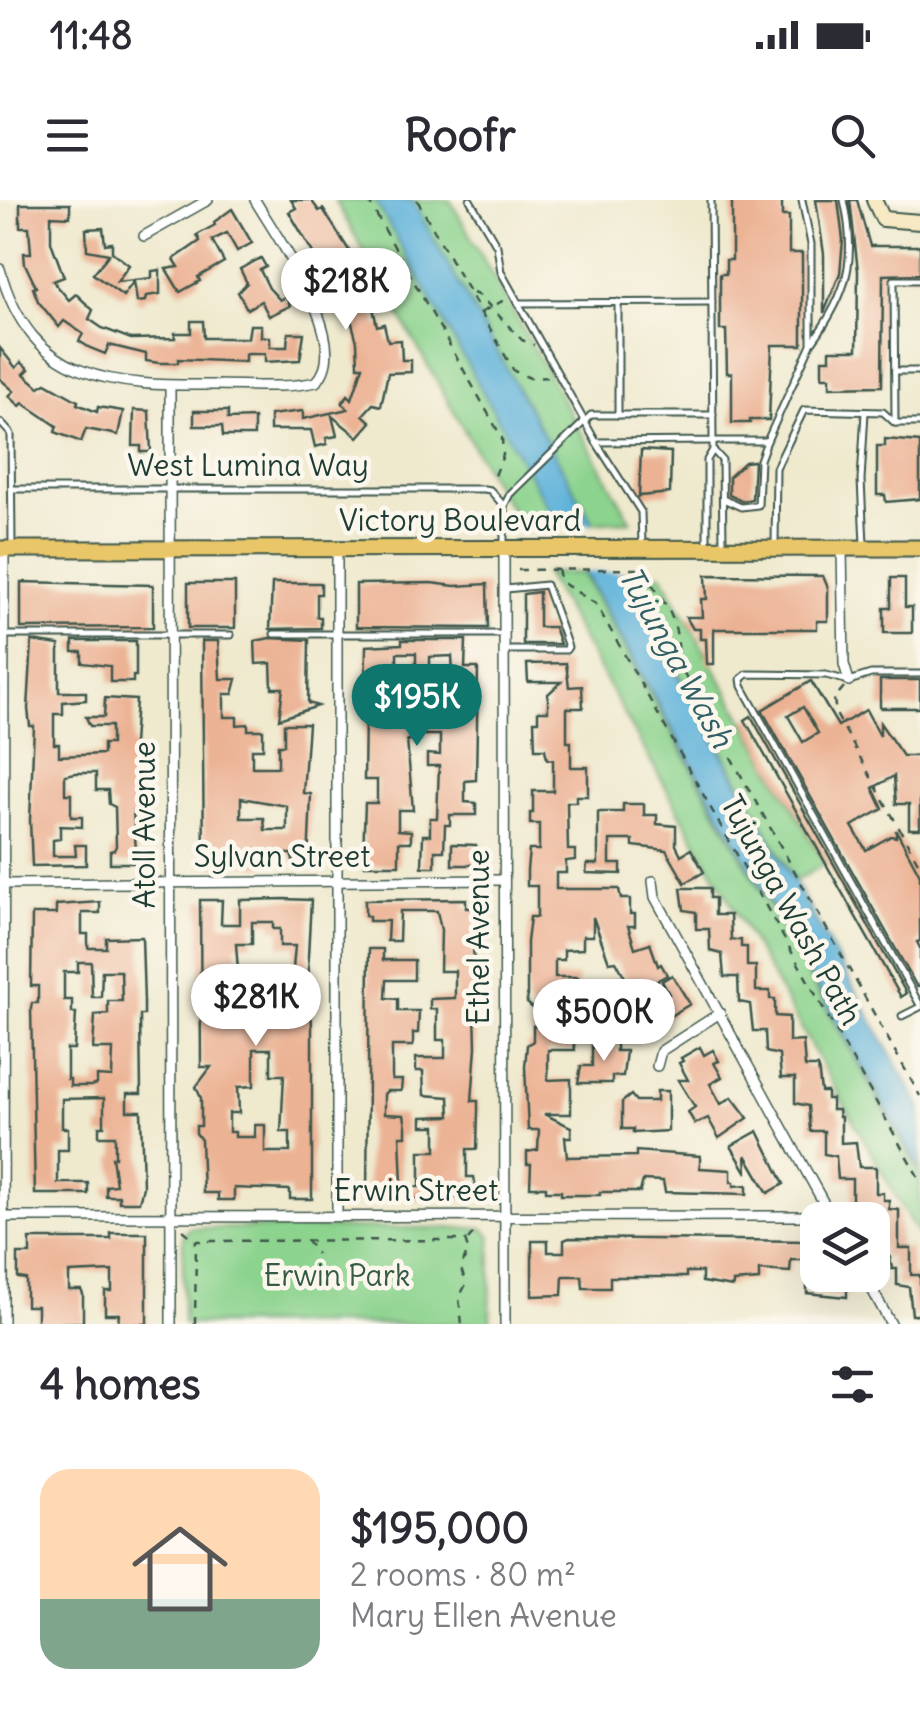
<!DOCTYPE html>
<meta charset="utf-8">
<style>
body{margin:0;font-family:Delius,sans-serif;background:#f7f7f7;color:#2b2b33;height:100vh;display:flex;flex-direction:column;font-size:38px;white-space:nowrap}
*{box-sizing:border-box;margin:0}
p{font-size:32px;color:#7c7c81}
.icon{flex:none;width:55px;height:55px;fill:none;stroke:currentColor;stroke-width:2;stroke-linecap:round;stroke-linejoin:round}
.map{position:relative;height:1124px;overflow:hidden}
.sheet{display:flex;flex-direction:column;background:#fff;flex:1}
.sheet>*{flex:none}
.fabs{position:absolute;left:800px;top:1002px;display:grid;gap:20px}
.fabs a{display:grid;place-items:center;width:90px;height:90px;border-radius:20px;background:#fff;box-shadow:0 10px 40px #0002;font-size:50px}
.price{position:absolute;translate:-50% -85px;padding:0 22px;border-radius:35px;background:#fff;color:#222;font-size:32px;line-height:65px;filter:drop-shadow(0 2px 5px #0008)}
.price::after{content:'';position:absolute;left:50%;top:60px;width:30px;height:22px;margin-left:-15px;background:inherit;clip-path:polygon(0 0,100% 0,50% 100%)}
.price.current{background:#0f766e;color:#fff}
ul{padding:0;list-style:none}
li{display:flex;align-items:center;gap:30px;height:250px;padding:0 40px}
li span{display:grid;place-items:center;flex:none;width:280px;height:200px;border-radius:30px;color:#555}
li>.icon{margin-inline-start:auto}
span .icon{width:120px;height:120px;fill:#fffc;stroke-width:1}
li b{font-size:42px}
h2{display:flex;justify-content:space-between;align-items:center;height:120px;padding:0 40px;font-size:42px}
.status{display:flex;justify-content:space-between;align-items:center;height:70px;padding:0 50px;background:#fff;direction:ltr}
.status svg{height:28px;fill:currentColor}
header{display:flex;justify-content:space-between;align-items:center;height:130px;padding:0 40px;background:#fff;font-size:45px;font-weight:700}
.map>svg:first-child{display:block}
</style>
<div class="status"><b>11:48</b><svg viewBox="0 0 49 12"><path d="M0 12V9h3v3zM5 12V6h3v6zM10 12V3h3v9zM15 12V0h3v12zM26 1h20v11H26zM47 4h2v5h-2z"/></svg></div>
<header><svg class="icon" aria-label="menu" viewBox="0 0 24 24"><path d="M4 6h16M4 12h16M4 18h16"/></svg>Roofr<svg class="icon" aria-label="search" viewBox="0 0 24 24"><circle cx="10" cy="10" r="6"/><path d="M15 15l6 6"/></svg></header>
<div class="map">
<svg width="920" height="1124" viewBox="0 0 920 1124">
<rect width="100%" height="100%" fill="#fbf7ec"/>
<filter id="ink" filterUnits="userSpaceOnUse"><feTurbulence type="fractalNoise" baseFrequency=".01" numOctaves="2"/><feDisplacementMap in="SourceGraphic" scale="20" xChannelSelector="R" yChannelSelector="G"/><feConvolveMatrix kernelMatrix="1 2 1 2 8 2 1 2 1" color-interpolation-filters="sRGB"/></filter>
<filter id="wash" filterUnits="userSpaceOnUse"><feTurbulence type="fractalNoise" baseFrequency=".0048" numOctaves="4" result="noise"/><feDisplacementMap in="SourceGraphic" scale="40" xChannelSelector="R" yChannelSelector="G"/><feGaussianBlur stdDeviation="2.25" result="paint"/><feColorMatrix in="noise" values="0 0 0 0 0 0 0 0 0 0 0 0 0 0 0 0 0 1.4 0 .05"/><feComposite in="paint" operator="in"/></filter>
<g filter="url(#wash)">
<rect width="100%" height="100%" fill="#efe9ce"/>
<g fill="#8cd38e" stroke="#568861" stroke-width="2.5">
<path d="M335,0H450L631,321L542,324L520,321L498,290Z"/>
<path d="M545,373H582L920,974V1039Z"/>
<path d="M623,373L661,374L825,664L795,681Z"/>
<path d="M189,1028H483L491,1036L490,1124H183V1036Z"/>
</g>
<path fill="#5eb2da" stroke="#3e7887" stroke-width="2.5" d="M375,0H412L920,906V969C740,645 555,324 375,0Z"/>
<path fill="#efe9ce" d="M600,324L626,372H577L549,325Z"/>
<g id="blocks">
<g fill="#ecb294" fill-rule="evenodd">
<path d="M291,0H311L319,11L323,9L350,52L342,56L358,85L363,82L370,94L377,126L384,124L388,141L401,140L402,160H411V172L388,173L381,206L373,204L363,215L371,222L358,237L332,216L337,236L326,238L327,244L315,247L311,230H270V215L303,211V219L348,209L342,203L348,195L352,199L363,166H358L357,142L350,116L289,12L296,8Z"/>
<path d="M732,0H782V16H789V53H802V145H772L769,220H750V223H732V173H727L726,130H720V74H726V60H732Z"/>
<path d="M816,0H838L843,40L840,73L824,113V54Z"/>
<path d="M850,0H857L870,46H920V74L883,75L882,186L830,187V177H822V159H830V150H857L858,71Z"/>
<path d="M20,4H70V17L51,16V42L64,77L53,81L69,100L76,94L93,110L89,119L102,128L131,139L175,138V133H191V121H203L204,138H248L250,125H261V137H270V147H287L288,133H304L300,160L265,162V154H245V162L178,159V163H159L146,161V154L109,145L105,154L90,148L79,141L83,134L64,121L59,127L38,101L33,88L36,87L25,64L24,53H31L29,27H20Z"/>
<path d="M232,9L252,43L237,51L227,33L212,40L224,62L198,77L200,81L180,92L166,69L179,67L174,59L200,41L197,35L215,25L214,22Z"/>
<path d="M103,28L105,44L112,43V52L129,65L117,82L152,78V71L160,70V94L146,96L145,101L137,102L134,81L123,96L93,74L109,54L87,50L86,29Z"/>
<path d="M261,58L266,67L260,70L269,88L280,100L286,97L290,106L269,116L261,101L247,109L238,92L247,83L240,69Z"/>
<path d="M0,148L16,168L21,162L29,169L24,174L39,187L46,183L78,201L77,204L97,212L98,207L123,211L118,235L86,229L81,242L55,232L57,226L23,203L20,206L9,196L14,191L0,179Z"/>
<path d="M134,210L149,211L151,252H141V246H133Z"/>
<path d="M194,211H228V219L254,218V236H223L222,226H194Z"/>
<path d="M885,239L920,242V299L886,302L885,295H877V246H885Z"/>
<path d="M641,250L671,252L670,293L639,296Z"/>
<path d="M754,261L752,299L742,301L729,295V277L745,262Z"/>
<path d="M706,375L823,376L828,388V421H817V429H714V464H707L706,439H700V429H693L686,417H702L701,399H707Z"/>
<path d="M891,378H905V407H912V433H884V408H891Z"/>
<path d="M21,382L153,385V427L21,428Z"/>
<rect x="188" y="383" width="47" height="45"/>
<path d="M272,383H321V394H317V417H321V428L270,429Z"/>
<path d="M431,383L455,386L487,384L488,428L356,427V384Z"/>
<path d="M539,392V427H554L560,444H523V394Z"/>
<path d="M270,438L309,440L308,503L318,506L279,519L283,488H272L271,463L256,464L255,441Z"/>
<path d="M402,440H466L465,468H478L476,580L465,581V602L476,603V615H450V625H445L444,651H435V667H422L423,635H430V618H437L439,566H427V554L440,555V535H423V517H440V493L454,492L452,456L430,457V472H416V453H397V463H389V495H401L400,527L420,528V540H407L413,610H398V630L411,631V642H399V665H365L363,655L365,603H377V580H364L366,446L402,444Z"/>
<path d="M32,441L59,445V492H86V500L63,502V514H54V544H59V556L103,554V544H111V526H90L86,517H104L105,498L136,500L133,544H136L138,569L136,611H133L137,663H110V651L114,650L116,646L115,607L109,604L108,590H96V573H76L65,575V594H71V617H82V627L60,626V639L53,640V656H76L75,645H86V665L32,666L30,620L34,526H30L28,509Z"/>
<path d="M73,441H136V476H133V482H110V466L82,463V452H73Z"/>
<path d="M202,441H218L220,479H237L233,494H224V517H237V525L248,524V530H263V549H252V567H278V545H284V524H308L303,593L311,594L308,663H294L291,654H266L265,667H255V664L212,667V663H204ZM241,598L287,606V630H265L264,618H241Z"/>
<path d="M566,463L569,487L582,486L583,508H567V542H571V567H588V596H576V602H567L568,650H575V660L566,661V673H556V689H619L621,699H630V714H635V726H628L635,748L650,743L658,766L661,764L667,775L638,791L651,804L669,794L662,781L672,775L690,804L667,818L664,813L648,830L642,824L631,836L616,821V834L598,816L612,801L618,807L633,792L616,761L609,762L593,717V736H583V749L564,750V760H555V777H578V788H564V824H567V840L574,841L575,850H548V880L571,879V914H544L571,927V937H565L567,957L636,956V951L700,956V968L731,970V982H734V986L747,985V994L665,992L663,981L643,980L640,992H600V995H561V991H546V987H530L531,964H527V952L538,950L539,930H528L525,867L527,845L533,841V826H544V810H535L527,803V742L530,717H537V686H527V670L529,650H539V624H530V613H533V591H553V560L547,559L545,549H535L534,521H538V511H548V494L561,482H528L527,464Z"/>
<rect x="880" y="480" width="40" height="28"/>
<path d="M811,481L838,526L866,510L880,536V523L903,556H920V629H909V604H896L894,576L873,588L883,609L852,626L866,650L891,636L896,637V630L920,675V741L917,742L920,748V786L917,787L762,510ZM803,507L818,533L803,542L788,516Z"/>
<path d="M751,516L906,793L901,797L745,520Z"/>
<path d="M623,604H644V615H657V624L676,626V645L681,655L691,649L704,672L685,683L666,650L633,646V640H610V664H621V674L586,673L587,664H598V612H623Z"/>
<path d="M452,644L476,645L478,665H452Z"/>
<path d="M681,688H710V698H715V715H730L731,740H741V747H747V766H756V791H770V799H775V816L789,817V842L803,841L805,867H818L821,892H827V899H832V910H838L839,917H841V943L856,942L859,967H876V993H883V1000H889V1009L899,1010V1048H911V1075H920V1115H912L909,1087L897,1085V1069H892L890,1057H882V1042L876,1041L872,1020H865L862,1004H852V979H838L836,956L824,954V931H810L808,906L795,903V878H781L779,855L766,852L765,831H753L750,804L739,802L738,777H724L722,754L710,751L709,729H696V712L684,710Z"/>
<path d="M284,699L311,700L308,756L312,827V999H290V990L234,988V1000H218V993H203L201,940L196,933V926H201V898L196,887L211,867H201L200,700H222L221,724H240V700ZM252,722H273V729H280V746H295L290,801L285,804V814H247L246,825H223V797H240L236,744H252ZM254,849H271V875H284L281,932H290V952H265V925H255V937H235V932H229V913H239L238,887L254,886Z"/>
<path d="M466,699V708H476V742H473L476,847L472,901H478V910L477,949H467V977H474L478,998L410,999V987H420V951H436V926H422V917L450,916L449,897L424,895L423,871H416V858H445V840H437V809H430V799L455,798V771H440L441,730L437,711H400L399,741H387L388,721H369V716H365V700Z"/>
<path d="M100,702V713H82V734H88V748H106V738L142,737L144,802V815H140L141,894H127V911H141L143,987L139,1002H119V996H106V986L116,985L112,957H115V936H99V926H104V898L62,899V928H68V950H58V983H88V994H35L31,808L32,803H38V786H31L32,714H56V705ZM78,762H91L92,797H101L102,771H121L122,801H108V814L95,815L93,849H113L112,877L97,876V884L91,886H70V879H67V849H74L76,813H72V800H64V772H78Z"/>
<path d="M369,749H383V760H414V780H387L386,798L398,799V811H419L418,833H413V846H392V880H402L401,891H387L384,894V914L404,915L406,926V936H400L402,984H390V999H367Z"/>
<path d="M616,840V851H626L623,876H612V883H578L581,866H592V841Z"/>
<path d="M700,847L704,855L713,850L719,861L714,863L722,877L710,884L721,904L732,897L748,918L719,938L708,918L695,924L688,912L695,907L678,880H688L679,863L683,861L681,858Z"/>
<path d="M657,891H668V931L633,933V929H622V902L631,895L636,901H657Z"/>
<path d="M758,931L784,984L768,993L746,955L747,973L731,946Z"/>
<path d="M111,1033H147V1124H118L119,1114H105V1091H112V1071L69,1073V1090H81L83,1094V1122L37,1124V1106H26V1079L18,1078V1054H30V1039H111Z"/>
<path d="M569,1038L808,1041L818,1043V1056L817,1060H791L790,1072L759,1070V1080L733,1082V1087L702,1082V1072H686V1077H610V1088H583L582,1076H563L562,1095L532,1096V1041H548V1052H564V1040Z"/>
<path d="M836,1075L839,1086H847V1097L807,1093V1076Z"/>
</g>
</g>
</g>
<g filter="url(#ink)">
<use href="#blocks" fill-opacity="0" stroke="#3e574b" stroke-width="2.5"/>
<g fill="none" stroke-linecap="round" stroke-linejoin="round">
<g stroke="#3e574b" stroke-width="9">
<g id="lane">
<path d="M470,0L497,46L501,72L596,242L641,312L642,345"/>
<path d="M618,102V215"/>
<path d="M518,103L712,102"/>
<path d="M813,141C848,93 857,59 844,0"/>
<path d="M895,171H920"/>
<path d="M0,222L11,234L12,344"/>
<path d="M895,223L894,80H920"/>
<path d="M596,242L713,241L711,0"/>
<path d="M713,250L722,260L723,345"/>
<path d="M12,289H484L490,290L504,306"/>
<path d="M723,299L741,307L758,305L760,260L767,241"/>
<path d="M864,344L861,280L865,212"/>
<path d="M707,345V260L713,250V241H767L811,144V44L802,0"/>
<path d="M775,345L776,268L804,210L883,212L895,223H920"/>
<path d="M504,346V306L510,294L591,215H713"/>
<path d="M274,434H502"/>
<path d="M3,435H231"/>
<path d="M505,450H566L568,447L546,385L506,389"/>
<path d="M920,474H871L849,481L826,475L747,474L741,479L742,486L920,805"/>
<path d="M902,816L920,807"/>
</g>
</g>
<g stroke="#3e574b" stroke-width="12">
<g id="street">
<path d="M144,36L208,0"/>
<path d="M0,69C31,184 115,186 215,185C248,185 284,189 316,182C355,145 277,38 255,0"/>
<path d="M170,186L171,1124"/>
<path d="M337,348V1016"/>
<path d="M842,348L844,464L849,481"/>
<path d="M504,349L505,1124"/>
<path d="M653,681L655,697L832,1018"/>
<path d="M2,684L504,680"/>
<path d="M657,866L661,851L720,813"/>
<path d="M0,1017L831,1016"/>
<path d="M864,1075L891,1124"/>
<path d="M3,1124L4,349"/>
</g>
</g>
<g stroke="#3e574b" stroke-width="18">
<path id="secondary" d="M874,0L883,19L920,22"/>
</g>
<g stroke="#3e574b" stroke-width="19">
<path id="primary" d="M0,349L920,348"/>
</g>
<g stroke="#3e574b" stroke-width="2.5" stroke-dasharray="8 8" stroke-linecap="butt">
<path d="M368,0L502,238L503,255L493,281"/>
<path d="M417,0L514,171L530,178L552,177"/>
<path d="M473,93L480,96L522,140L534,145"/>
<path d="M482,112L506,99"/>
<path d="M558,369L561,382L596,404L920,980"/>
<path d="M518,370L645,369C651,385 661,396 669,411C678,428 678,448 680,466L920,896"/>
<path d="M844,487L834,499L836,514L920,666"/>
<path d="M183,1030L196,1041"/>
<path d="M306,1040L317,1054"/>
<path d="M468,1040L478,1028"/>
<path d="M195,1124L196,1041L465,1040L468,1049L461,1069L466,1084L459,1098L462,1124"/>
</g>
<use href="#lane" stroke="#fff" stroke-width="5"/>
<use href="#street" stroke="#fff" stroke-width="9"/>
<use href="#secondary" stroke="#f6e9c3" stroke-width="14"/>
<use href="#primary" stroke="#e9c769" stroke-width="15"/>
</g>
</g>
<g text-anchor="middle" stroke-width="9" stroke-linejoin="round" paint-order="stroke">
<g font-size="30" fill="#1f3d34" stroke="#fbf7ec">
<text x="248" y="276">West Lumina Way</text>
<text x="460" y="331">Victory Boulevard</text>
<text transform="translate(145 625) rotate(-90)" y="10">Atoll Avenue</text>
<text x="282" y="667">Sylvan Street</text>
<text transform="translate(791 710) rotate(61)" y="10">Tujunga Wash Path</text>
<text transform="translate(479 737) rotate(-90)" y="10">Ethel Avenue</text>
<text x="416" y="1001">Erwin Street</text>
</g>
<g font-size="30" fill="#355b46" stroke="#fbf7ec">
<text x="337" y="1086">Erwin Park</text>
</g>
<g font-size="32" font-style="italic" fill="#326066" stroke="#fbf7ec">
<text transform="translate(676 457) rotate(61)" y="11">Tujunga Wash</text>
</g>
</g>
</svg>
<div class="fabs">
<a><svg class="icon" aria-label="layers" viewBox="0 0 24 24"><path d="M12 4l9 5-9 5-9-5zM3 14l9 5 9-5"/></svg></a>
</div>
<b class="price" style="left:346px;top:133px">$218K</b>
<b class="price current" style="left:417px;top:549px">$195K</b>
<b class="price" style="left:256px;top:849px">$281K</b>
<b class="price" style="left:604px;top:864px">$500K</b>
</div>
<section class="sheet">
<h2>4 homes<svg class="icon" aria-label="filters" viewBox="0 0 24 24"><path d="M4 7h16M4 17h16"/><circle cx="9" cy="7" r="2"/><circle cx="15" cy="17" r="2"/></svg></h2>
<ul>
<li><span style="background:linear-gradient(#ffd9b3 65%,#7fa58c 0)"><svg class="icon" aria-label="home" viewBox="0 0 24 24"><path d="M3 11l9-7 9 7M6 9v11h12V9"/></svg></span><div><b>$195,000</b><p>2 rooms · 80 m²</p><p>Mary Ellen Avenue</p></div></li>
</ul>
</section>
